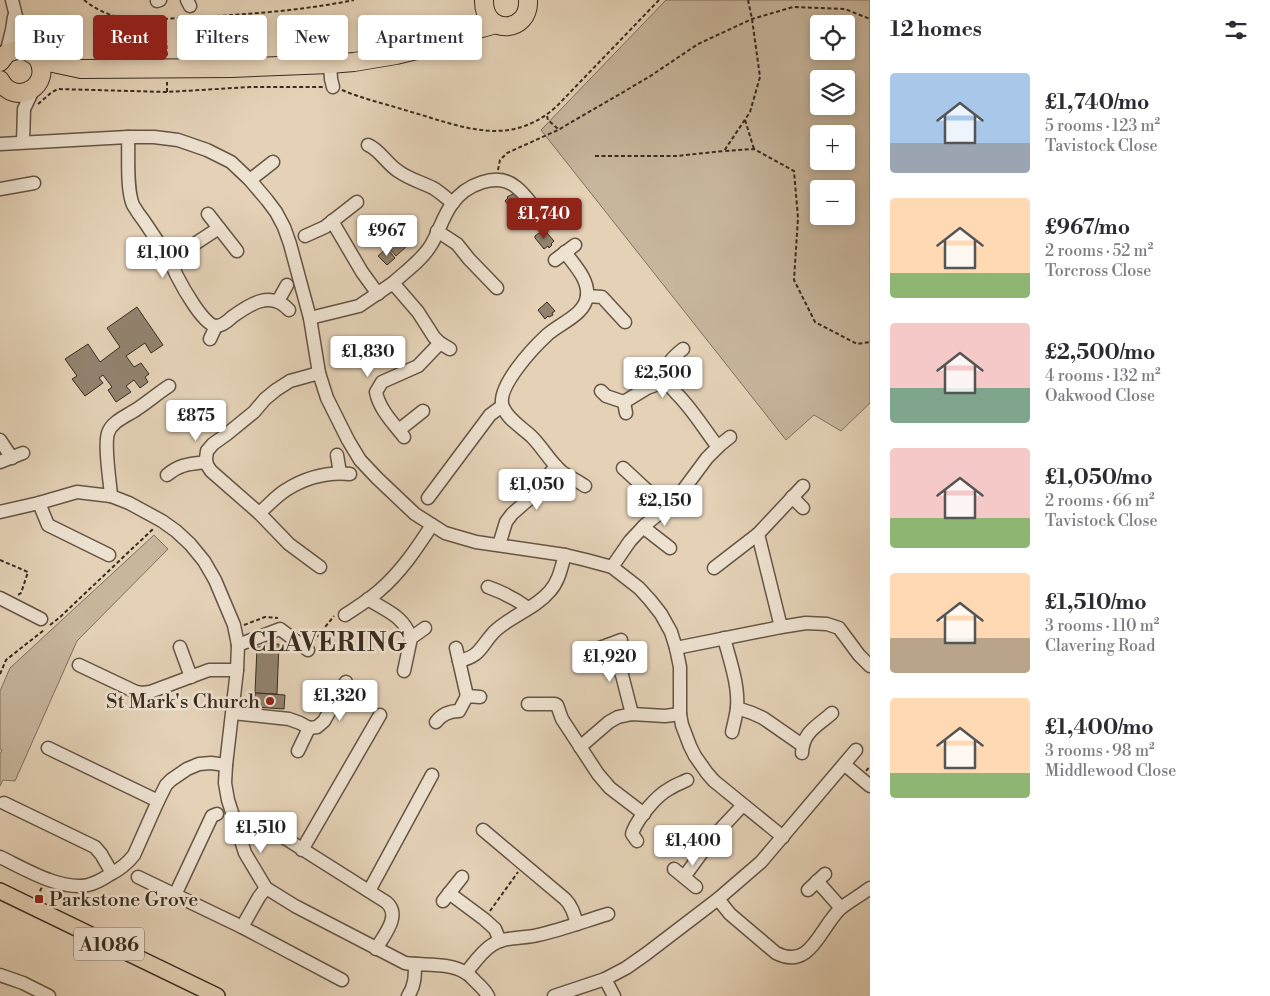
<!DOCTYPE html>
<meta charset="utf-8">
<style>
body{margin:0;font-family:"Libre Bodoni",serif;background:#f7f7f7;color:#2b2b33;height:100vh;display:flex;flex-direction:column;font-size:19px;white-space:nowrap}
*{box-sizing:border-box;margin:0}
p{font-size:16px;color:#7c7c81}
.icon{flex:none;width:28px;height:28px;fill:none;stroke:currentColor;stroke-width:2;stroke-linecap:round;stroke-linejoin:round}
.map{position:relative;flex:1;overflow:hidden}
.side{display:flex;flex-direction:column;background:#fff;width:400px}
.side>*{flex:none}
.hud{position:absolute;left:15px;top:15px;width:475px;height:45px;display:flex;gap:10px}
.controls{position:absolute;left:810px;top:15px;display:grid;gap:10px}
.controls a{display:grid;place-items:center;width:45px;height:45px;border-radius:5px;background:#fff;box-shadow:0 2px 8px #0003;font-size:25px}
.price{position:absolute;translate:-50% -42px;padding:0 11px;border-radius:5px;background:#fff;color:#222;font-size:16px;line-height:32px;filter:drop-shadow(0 1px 2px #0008)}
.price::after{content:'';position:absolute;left:50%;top:30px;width:15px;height:11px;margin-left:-8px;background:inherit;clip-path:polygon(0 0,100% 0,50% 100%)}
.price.current{background:#8f2418;color:#fff}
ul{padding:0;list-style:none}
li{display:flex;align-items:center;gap:15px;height:125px;padding:0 20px}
li span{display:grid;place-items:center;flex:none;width:140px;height:100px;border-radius:5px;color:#555}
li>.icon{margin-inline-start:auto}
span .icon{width:60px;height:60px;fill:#fffc;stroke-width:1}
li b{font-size:21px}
h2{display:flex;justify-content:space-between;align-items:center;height:60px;padding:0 20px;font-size:21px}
.tag{padding:0 18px;border-radius:5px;background:#fff;box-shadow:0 2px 8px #0003;font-size:18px;line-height:45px}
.tag.current{background:#8f2418;color:#fff}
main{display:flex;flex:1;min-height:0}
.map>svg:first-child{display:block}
</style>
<main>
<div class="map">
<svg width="870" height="996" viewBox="0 0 870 996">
<rect width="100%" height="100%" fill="#e4d1b6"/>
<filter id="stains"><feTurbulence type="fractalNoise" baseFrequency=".004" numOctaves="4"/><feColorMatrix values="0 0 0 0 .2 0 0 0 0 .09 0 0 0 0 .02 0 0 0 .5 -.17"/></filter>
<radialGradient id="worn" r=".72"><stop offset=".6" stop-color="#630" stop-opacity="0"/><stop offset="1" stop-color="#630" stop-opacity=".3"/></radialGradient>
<g fill="#c7b59c" stroke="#80705e" fill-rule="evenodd">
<path d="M666,0H870V403L841,431L814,415L786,440L541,130ZM819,24H846V51H819ZM819,79H846V106H819ZM819,134H846V161H819ZM819,189H846V216H819Z"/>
<path d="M154,535L168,549L77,641L15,781L3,780L0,786V754L2,750L0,749V691L10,668Z"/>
</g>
<g fill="#92826e" stroke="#392c1f">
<path d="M515,193L525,206L516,214L505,201L508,198L507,197Z"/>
<path d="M539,233H541L543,236L547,233L554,241L551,244L552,245L549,248L548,246L544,249L535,238V236Z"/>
<path d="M398,234L408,245L396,256L388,247L395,241L393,239Z"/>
<path d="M387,248L395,258L387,265L378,256Z"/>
<path d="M547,302L555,311L552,313L553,315L549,317L548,316L545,319L538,310Z"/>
<path d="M137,307L163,345L151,353L145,343L126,356L134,367L141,363L149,374L145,377L148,382L140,388L134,380L126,386L131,392L116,402L108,390L112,387L103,375L99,378L103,383L85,396L72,379L77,376L65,359L88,344L100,362L120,347L107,328Z"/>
<path d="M265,644H279L277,694L255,693L257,647H265Z"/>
<path d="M255,693L285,695L284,709L255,707Z"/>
</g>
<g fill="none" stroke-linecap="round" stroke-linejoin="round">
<g stroke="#645545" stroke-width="15">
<g id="minor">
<path d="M12,0L20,32L34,54"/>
<path d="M187,0L190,6"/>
<path d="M157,1L160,0"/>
<path d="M6,54L12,30L14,17"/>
<path d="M330,64L331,79L333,87"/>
<path d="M128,137C129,155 126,188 133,205C136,210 140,216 144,221C152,233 161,246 169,259C172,264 174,270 177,276C182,286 204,326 216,326C222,326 228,321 232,317C250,304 271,290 289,310"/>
<path d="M23,142L24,109L34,88"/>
<path d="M0,144L128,137H154L178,140L207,150L231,162L250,180L267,200L276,212L284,227L290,244L310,318L319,373L327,398L348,440L360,460L377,478L415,514L445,533L476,542L565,555L586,560L612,567L639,588L650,600L661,614L671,632L676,648L680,667V714L682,725L690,746L695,756L707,773L714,781L783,837"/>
<path d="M368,145C380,150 386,163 398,171C409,179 421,182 433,188C440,192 446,198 453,203"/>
<path d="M250,180L273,162"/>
<path d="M0,189L34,183"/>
<path d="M208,214L237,251"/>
<path d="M332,221L362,272L378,294"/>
<path d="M437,231L457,244L469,259L497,288"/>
<path d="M305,236L325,227L357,202"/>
<path d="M565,252C574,265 589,279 587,296C585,315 560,323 547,335C534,347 495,388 503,407C508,420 523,428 532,437C543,448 550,462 562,472C569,477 578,481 585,486"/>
<path d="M170,260L219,228"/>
<path d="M555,260L575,245"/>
<path d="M393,283C406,271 422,260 431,245C439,232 443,216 452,204C465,185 497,171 516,187C524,193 530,202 536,210"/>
<path d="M587,296L602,297L625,322"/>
<path d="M278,301L287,285"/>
<path d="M310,318L359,306L393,283L418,312L434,337L440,343L450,349"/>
<path d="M210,339L216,326"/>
<path d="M683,349C673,357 665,364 666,378C667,385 673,389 677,394C693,410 704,429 718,447"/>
<path d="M319,373L290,381L276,390L265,399L254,412L227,434L213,444L207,451L206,459L207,465L211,471L259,513L289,544L320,567"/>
<path d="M601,391L606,396L624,402L626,413"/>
<path d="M624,402L647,388L667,381"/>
<path d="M399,430L423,411"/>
<path d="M404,437C394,424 379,409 376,392L382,382L418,366L440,343"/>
<path d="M0,440L12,458"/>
<path d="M337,455L340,473"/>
<path d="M0,462L23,453"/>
<path d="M623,468L666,508"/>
<path d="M167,475C180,464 190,464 206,462"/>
<path d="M111,496C110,481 104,446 108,433C112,421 127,416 137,409C148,402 158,393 169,386"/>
<path d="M792,497L803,508"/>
<path d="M428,498L490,415L502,406"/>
<path d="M39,503L48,525L109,555"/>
<path d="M0,512L39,503L77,492L111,496L129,503L162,521L176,531L190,544L204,561L215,580L234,625L238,645L237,670L226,765L225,783L228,800L245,853L266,888L295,906L405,963C425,966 449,962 466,973C470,975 473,979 475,981C480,986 485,990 488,996"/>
<path d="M259,513C268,506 276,496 286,490C305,478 328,472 350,474"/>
<path d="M643,527L670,548"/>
<path d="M499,545L506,522L512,514L529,499L556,466"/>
<path d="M612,567L630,541L645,525L666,508L678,497L707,458L720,445L730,437"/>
<path d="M714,568L758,534"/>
<path d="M488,587C502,592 516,599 528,608"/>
<path d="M0,598L41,619"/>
<path d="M368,599C386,611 403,615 411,638"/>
<path d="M345,615C357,607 369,600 380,590C401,572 417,548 432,525"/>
<path d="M781,627L758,534L803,486"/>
<path d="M724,638C730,661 739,685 737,708C736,716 734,724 732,732"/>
<path d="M238,645L280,629L308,650"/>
<path d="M608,645L622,675L632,714"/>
<path d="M180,647L191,677"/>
<path d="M456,648L467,696"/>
<path d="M676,648L781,627L806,623L827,624L839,628L859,655L870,666"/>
<path d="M597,649L621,640"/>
<path d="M459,661C481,656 480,647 494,632C510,616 535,609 550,591C559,581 561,568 565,555"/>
<path d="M79,665L136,692L143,693L150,692L209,670H237"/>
<path d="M404,671L411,638L425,628"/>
<path d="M528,704H555L557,705L562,719L598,774L610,788L644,814"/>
<path d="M737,708L752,713L763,718L802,745"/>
<path d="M233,713L289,719L300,723L309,728"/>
<path d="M436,722C442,714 449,711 459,711L467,696L480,697"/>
<path d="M309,728L317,727L324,721L346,682"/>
<path d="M580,747L609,722L618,717L632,714L665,716L680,714"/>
<path d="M48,748L158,801"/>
<path d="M298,751L309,728"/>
<path d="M802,753C803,731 818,726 832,713"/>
<path d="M845,765L870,786"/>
<path d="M4,803L95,847L101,854L112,873"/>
<path d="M483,830L565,899C572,906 574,914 577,924"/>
<path d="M280,835L386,902C402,915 384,935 376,949"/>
<path d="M637,841L632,834L633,831C639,817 656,796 669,789C675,785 681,783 687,780"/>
<path d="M302,850L380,715"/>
<path d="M0,857C25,869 61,891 88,885C96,883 103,879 109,875C119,870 127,864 134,855L158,801L166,785L171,780L187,769L199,764L211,763L226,765"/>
<path d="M674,869L696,887"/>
<path d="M138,877L242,927L342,980"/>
<path d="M684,877L714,836L743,805"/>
<path d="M817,881L841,908"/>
<path d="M808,890L825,874"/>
<path d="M369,891L432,775"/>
<path d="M449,893L484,919L495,929L500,941"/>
<path d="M175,895L212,816L217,814"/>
<path d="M718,899L730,914L776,953C811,971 820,927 841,908C850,901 861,895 870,888"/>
<path d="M443,901L462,877"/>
<path d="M242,927L259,897L266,888"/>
<path d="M466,973C474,963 482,951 492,945C505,936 523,939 538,935C561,930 585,921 608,914"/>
<path d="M0,975L23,983L49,996"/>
<path d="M605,979L614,996"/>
<path d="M408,996C415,986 415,976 415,964"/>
<path d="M554,996L605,979L626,968L646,954L718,899L761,862L856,750"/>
</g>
</g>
<g stroke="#392c1f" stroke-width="18">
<path id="major" d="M0,891L217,996"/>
</g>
<g stroke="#392c1f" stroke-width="20">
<g id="highway">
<path d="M484,0C483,36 530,34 528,0"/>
<path d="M0,62L7,53L20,49L27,51L37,57L53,63L81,69L232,68L330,64L354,62L396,55L425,48L462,32L482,28L496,24"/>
<path d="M0,80C14,108 55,86 37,57"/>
</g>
</g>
<g stroke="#392c1f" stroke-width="2" stroke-dasharray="4 2.5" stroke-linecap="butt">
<path d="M84,0C101,14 122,20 144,20C214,16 285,14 354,0"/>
<path d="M748,0L752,19L760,77L750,112L724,151L754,149L794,171L798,218L794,280L815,322L857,344L870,342"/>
<path d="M165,19L167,57"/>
<path d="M342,90C363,99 386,104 408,111C461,126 508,149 556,107L659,0"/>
<path d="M167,92V82"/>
<path d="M38,104L52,92L58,89L167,92L250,87H323"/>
<path d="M547,116L548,120L558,129"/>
<path d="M745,120L754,149"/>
<path d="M595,156H676L724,151"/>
<path d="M498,170L500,160L507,153L558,130L649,77L698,44L752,19L793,7L845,9L870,19"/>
<path d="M0,560L28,572L21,593L18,595"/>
<path d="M50,625L59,618L154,528"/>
<path d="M244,625L265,617L278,618"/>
<path d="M313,642L334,616"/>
<path d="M0,674L6,660L44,630"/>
<path d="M866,771L870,766"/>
<path d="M37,897L42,887"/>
<path d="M490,911L518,872"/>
</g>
<use href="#minor" stroke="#ede1d0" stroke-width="12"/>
<use href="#major" stroke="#e4d1b6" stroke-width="15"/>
<use href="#highway" stroke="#e4d1b6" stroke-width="18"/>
</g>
<g fill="#8f2418" stroke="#ede1d0" stroke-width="2">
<circle cx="270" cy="701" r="5"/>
<rect x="34" y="894" width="10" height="10" rx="2.5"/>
</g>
<g text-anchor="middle" stroke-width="5" stroke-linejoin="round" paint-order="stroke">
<rect fill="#ede1d0" stroke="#6f6254" stroke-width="1" x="74" y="927.5" width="70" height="33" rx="4"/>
<g font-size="19" font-weight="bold" fill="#392c1f">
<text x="109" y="951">A1086</text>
</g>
<g font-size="20" fill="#392c1f" stroke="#ede1d0" text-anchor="end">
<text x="260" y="708">St Mark's Church</text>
<text x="49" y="906" text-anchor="start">Parkstone Grove</text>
</g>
<g font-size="25" font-weight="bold" letter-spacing="1" fill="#392c1f" stroke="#ede1d0">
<text x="328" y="651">CLAVERING</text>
</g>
</g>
<rect width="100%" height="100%" filter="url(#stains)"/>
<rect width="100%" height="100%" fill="url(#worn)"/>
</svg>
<div class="controls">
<a><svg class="icon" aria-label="locate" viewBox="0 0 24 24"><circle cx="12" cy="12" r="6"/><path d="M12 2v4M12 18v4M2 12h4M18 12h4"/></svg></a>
<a><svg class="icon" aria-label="layers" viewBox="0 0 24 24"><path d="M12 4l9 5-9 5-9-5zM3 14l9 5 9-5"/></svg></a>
<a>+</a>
<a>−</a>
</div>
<b class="price current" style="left:544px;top:240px">£1,740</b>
<b class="price" style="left:387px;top:257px">£967</b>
<b class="price" style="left:163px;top:279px">£1,100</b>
<b class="price" style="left:368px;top:378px">£1,830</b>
<b class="price" style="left:663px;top:399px">£2,500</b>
<b class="price" style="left:196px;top:442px">£875</b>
<b class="price" style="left:537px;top:511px">£1,050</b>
<b class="price" style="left:665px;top:527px">£2,150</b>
<b class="price" style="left:610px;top:683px">£1,920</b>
<b class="price" style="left:340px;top:722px">£1,320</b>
<b class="price" style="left:261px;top:854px">£1,510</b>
<b class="price" style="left:693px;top:867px">£1,400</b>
<div class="hud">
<a class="tag">Buy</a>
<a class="tag current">Rent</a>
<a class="tag">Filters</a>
<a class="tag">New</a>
<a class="tag">Apartment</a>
</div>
</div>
<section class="side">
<h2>12 homes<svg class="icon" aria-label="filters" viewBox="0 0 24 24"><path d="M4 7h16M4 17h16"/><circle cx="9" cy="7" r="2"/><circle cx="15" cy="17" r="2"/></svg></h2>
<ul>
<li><span style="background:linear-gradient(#a9c7e8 70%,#9aa5b1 0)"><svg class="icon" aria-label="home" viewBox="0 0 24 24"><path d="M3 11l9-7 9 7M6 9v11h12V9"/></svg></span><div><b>£1,740/mo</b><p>5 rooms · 123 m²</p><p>Tavistock Close</p></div></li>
<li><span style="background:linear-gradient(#ffd9b3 75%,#8fb573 0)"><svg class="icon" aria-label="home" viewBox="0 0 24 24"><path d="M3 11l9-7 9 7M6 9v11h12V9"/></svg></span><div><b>£967/mo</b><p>2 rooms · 52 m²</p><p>Torcross Close</p></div></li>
<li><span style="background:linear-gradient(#f6c9c9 65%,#7fa58c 0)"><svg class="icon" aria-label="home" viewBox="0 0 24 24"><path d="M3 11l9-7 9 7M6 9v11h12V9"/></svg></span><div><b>£2,500/mo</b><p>4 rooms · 132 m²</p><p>Oakwood Close</p></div></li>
<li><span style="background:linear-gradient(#f6c9c9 70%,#8fb573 0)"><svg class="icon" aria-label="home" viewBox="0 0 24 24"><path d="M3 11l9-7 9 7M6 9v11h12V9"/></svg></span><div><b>£1,050/mo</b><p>2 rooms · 66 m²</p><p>Tavistock Close</p></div></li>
<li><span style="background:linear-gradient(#ffd9b3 65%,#b9a48a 0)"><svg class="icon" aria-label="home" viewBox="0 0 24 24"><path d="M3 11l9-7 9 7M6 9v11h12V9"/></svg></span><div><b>£1,510/mo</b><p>3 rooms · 110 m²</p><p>Clavering Road</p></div></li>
<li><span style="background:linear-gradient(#ffd9b3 75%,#8fb573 0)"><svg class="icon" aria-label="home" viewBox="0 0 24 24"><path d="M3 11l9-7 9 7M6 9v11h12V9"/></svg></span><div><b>£1,400/mo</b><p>3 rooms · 98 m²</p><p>Middlewood Close</p></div></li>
</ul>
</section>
</main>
